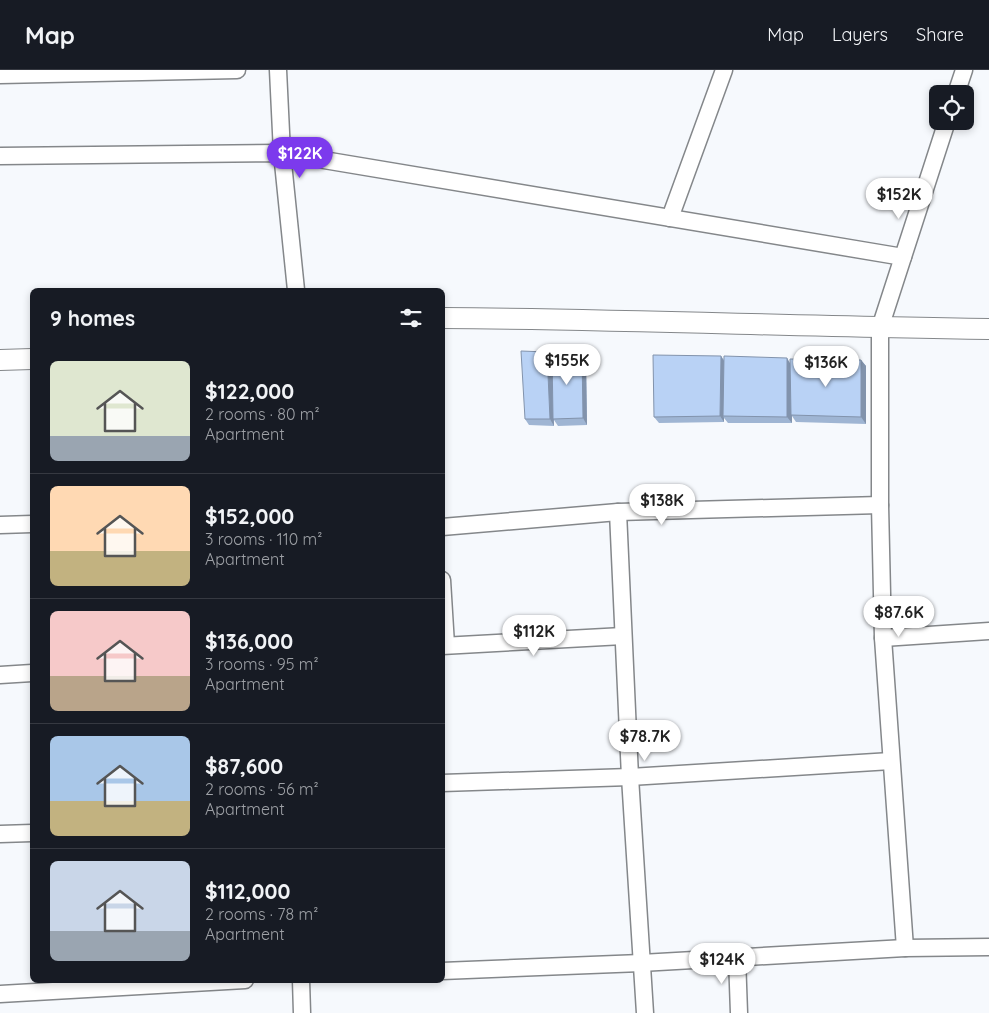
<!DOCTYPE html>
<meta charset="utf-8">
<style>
body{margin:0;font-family:Quicksand,sans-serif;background:#20242c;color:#f1f3f6;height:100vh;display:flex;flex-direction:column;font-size:19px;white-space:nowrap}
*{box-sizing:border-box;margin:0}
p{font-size:16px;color:#9ea1a6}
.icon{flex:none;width:28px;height:28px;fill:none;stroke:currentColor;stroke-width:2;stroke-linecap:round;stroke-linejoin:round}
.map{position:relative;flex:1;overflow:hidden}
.drawer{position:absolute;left:30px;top:218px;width:415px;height:695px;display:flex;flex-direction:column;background:#171b24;border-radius:8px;box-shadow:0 2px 8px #0003}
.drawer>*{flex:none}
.tools{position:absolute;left:929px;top:15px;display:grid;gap:10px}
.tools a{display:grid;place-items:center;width:45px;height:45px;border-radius:8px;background:#171b24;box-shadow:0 2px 8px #0003;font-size:25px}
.price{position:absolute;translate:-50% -42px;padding:0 11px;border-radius:18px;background:#fff;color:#222;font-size:16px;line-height:32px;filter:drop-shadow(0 1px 2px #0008)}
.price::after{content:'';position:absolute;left:50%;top:30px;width:15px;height:11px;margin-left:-8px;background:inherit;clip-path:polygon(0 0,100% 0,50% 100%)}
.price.current{background:#7c3aed;color:#fff}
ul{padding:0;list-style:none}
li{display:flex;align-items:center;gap:15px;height:125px;padding:0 20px}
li+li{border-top:1px solid #363941}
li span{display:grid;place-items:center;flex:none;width:140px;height:100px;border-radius:8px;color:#555}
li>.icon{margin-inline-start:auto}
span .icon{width:60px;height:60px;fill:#fffc;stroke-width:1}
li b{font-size:21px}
h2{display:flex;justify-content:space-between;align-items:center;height:60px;padding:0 20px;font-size:21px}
header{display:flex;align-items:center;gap:30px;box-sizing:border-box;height:70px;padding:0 25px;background:#171b24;border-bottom:1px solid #363941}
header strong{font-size:24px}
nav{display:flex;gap:28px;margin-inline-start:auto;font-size:18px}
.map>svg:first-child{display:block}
</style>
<header>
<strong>Map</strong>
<nav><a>Map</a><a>Layers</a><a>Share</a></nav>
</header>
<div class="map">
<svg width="989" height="943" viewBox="0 0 989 943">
<rect width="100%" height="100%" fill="#f6f9fd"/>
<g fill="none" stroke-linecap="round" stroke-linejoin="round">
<g stroke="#84878a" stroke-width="19">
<g id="minor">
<path d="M278,0L282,83L296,220"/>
<path d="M0,5L237,0"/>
<path d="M956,24L964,0"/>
<path d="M0,86L282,83L903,187"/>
<path d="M670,148L724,0"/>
<path d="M618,442L630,707L645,943"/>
<path d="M0,455L32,454"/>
<path d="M442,457L618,442L880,435"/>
<path d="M442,510L446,575"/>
<path d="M883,568L989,561"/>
<path d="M442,576L623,566"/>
<path d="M0,605L32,603"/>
<path d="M442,713L630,707L891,691"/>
<path d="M0,764L32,763"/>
<path d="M905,878L883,568L880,435V258L947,51"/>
<path d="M737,887L739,943"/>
<path d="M442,901L641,893L905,878L989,877"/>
<path d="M301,910L302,943"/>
<path d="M0,924L245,910"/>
</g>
</g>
<g stroke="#84878a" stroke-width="22">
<g id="tertiary">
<path d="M442,248C625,249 807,257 989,259"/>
<path d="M0,290L32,289"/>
</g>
</g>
<use href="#minor" stroke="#fff" stroke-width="16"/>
<use href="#tertiary" stroke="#fff" stroke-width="20"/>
</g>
<g fill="#9fb5d3">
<path d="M547,282L551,288L553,321L586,290L587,355L558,356L554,350V356L529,355L525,349Z"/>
<path d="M721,286L724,290L787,288L790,294L861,290L866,296V354L796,352L792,346V353H728L724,348V352L659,353L654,347Z"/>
</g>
<g fill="#8293ac">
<path d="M547,282L551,288L554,356L550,349Z"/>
<path d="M582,284L586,290L587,355L583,348Z"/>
<path d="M721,286L725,293L723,346L724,348V352L720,346Z"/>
<path d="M787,288L791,295L792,353L787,347Z"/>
<path d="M861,290L866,296V354L861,347Z"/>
</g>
<g fill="#b9d2f5" stroke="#8293ac">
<path d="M521,281L547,282L550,349H525Z"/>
<path d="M552,283L582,284L583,348L553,349Z"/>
<path d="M653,285L721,286L720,346L654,347Z"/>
<path d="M724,286L787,288V347L723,346Z"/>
<path d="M790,289L861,290V347L791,345Z"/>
</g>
</svg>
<div class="tools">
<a><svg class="icon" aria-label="locate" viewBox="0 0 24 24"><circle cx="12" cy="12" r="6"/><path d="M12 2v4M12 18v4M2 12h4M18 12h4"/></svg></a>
</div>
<b class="price current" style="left:300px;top:109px">$122K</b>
<b class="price" style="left:899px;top:150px">$152K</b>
<b class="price" style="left:567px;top:316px">$155K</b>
<b class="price" style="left:826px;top:318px">$136K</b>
<b class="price" style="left:662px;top:456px">$138K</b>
<b class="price" style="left:899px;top:568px">$87.6K</b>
<b class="price" style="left:534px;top:587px">$112K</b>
<b class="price" style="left:645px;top:692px">$78.7K</b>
<b class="price" style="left:722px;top:915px">$124K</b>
<section class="drawer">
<h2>9 homes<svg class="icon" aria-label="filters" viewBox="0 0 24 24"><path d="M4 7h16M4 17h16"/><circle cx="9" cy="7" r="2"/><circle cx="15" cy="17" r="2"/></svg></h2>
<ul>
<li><span style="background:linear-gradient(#dfe7d0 75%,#9aa5b1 0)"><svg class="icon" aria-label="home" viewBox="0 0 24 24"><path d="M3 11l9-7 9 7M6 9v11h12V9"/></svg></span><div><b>$122,000</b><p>2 rooms · 80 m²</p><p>Apartment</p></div></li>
<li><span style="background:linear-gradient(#ffd9b3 65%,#c2b280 0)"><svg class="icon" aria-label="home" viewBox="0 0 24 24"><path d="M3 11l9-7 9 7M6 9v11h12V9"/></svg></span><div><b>$152,000</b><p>3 rooms · 110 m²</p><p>Apartment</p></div></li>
<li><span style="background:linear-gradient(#f6c9c9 65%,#b9a48a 0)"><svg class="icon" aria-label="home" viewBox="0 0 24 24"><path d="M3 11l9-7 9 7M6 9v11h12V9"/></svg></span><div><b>$136,000</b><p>3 rooms · 95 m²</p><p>Apartment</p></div></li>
<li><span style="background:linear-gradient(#a9c7e8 65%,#c2b280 0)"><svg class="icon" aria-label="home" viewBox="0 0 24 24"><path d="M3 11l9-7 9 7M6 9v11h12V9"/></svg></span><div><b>$87,600</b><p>2 rooms · 56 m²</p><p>Apartment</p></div></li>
<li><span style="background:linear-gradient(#c9d6e8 70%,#9aa5b1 0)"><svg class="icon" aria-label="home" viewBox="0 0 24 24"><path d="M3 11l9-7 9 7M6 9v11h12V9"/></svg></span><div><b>$112,000</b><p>2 rooms · 78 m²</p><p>Apartment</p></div></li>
</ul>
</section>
</div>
